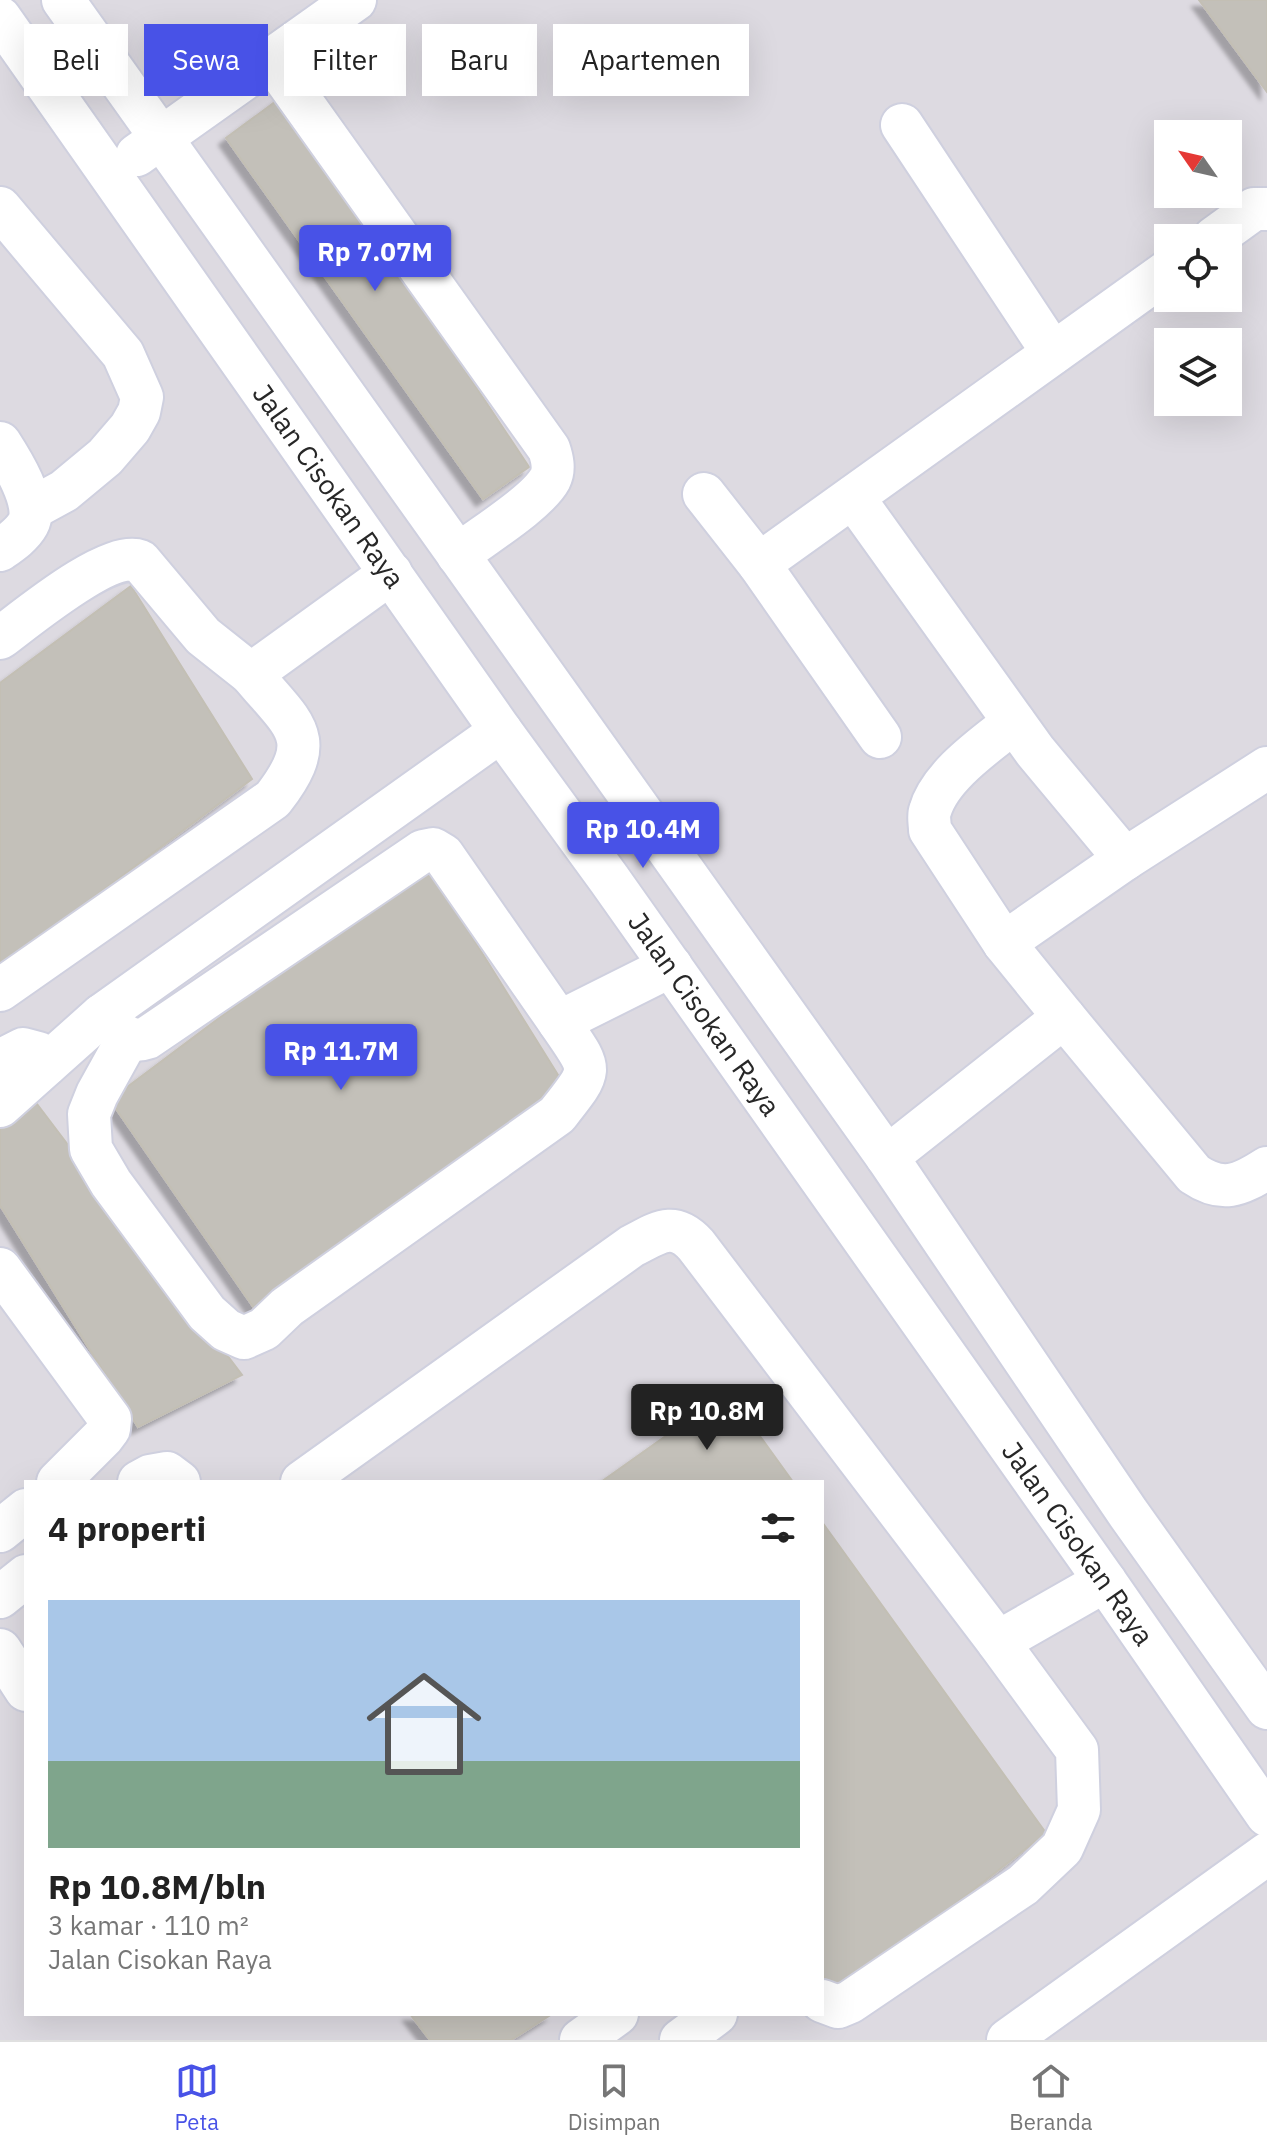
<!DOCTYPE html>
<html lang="id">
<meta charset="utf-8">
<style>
body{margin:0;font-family:"IBM Plex Sans",sans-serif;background:#f6f6f6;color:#222;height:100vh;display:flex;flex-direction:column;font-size:30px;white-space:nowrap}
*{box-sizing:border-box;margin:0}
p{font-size:26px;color:#767676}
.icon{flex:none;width:44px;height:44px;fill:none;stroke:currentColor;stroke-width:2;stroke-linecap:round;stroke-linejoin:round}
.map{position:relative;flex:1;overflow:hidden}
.drawer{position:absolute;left:24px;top:1480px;width:800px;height:536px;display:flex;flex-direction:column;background:#fff;border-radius:0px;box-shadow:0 8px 32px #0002}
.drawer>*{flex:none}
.banner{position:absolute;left:24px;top:24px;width:800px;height:72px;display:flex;gap:16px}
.needle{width:52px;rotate:304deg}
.buttons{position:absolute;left:1154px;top:120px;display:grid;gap:16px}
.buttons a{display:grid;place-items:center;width:88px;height:88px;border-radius:0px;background:#fff;box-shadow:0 8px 32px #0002;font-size:40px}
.price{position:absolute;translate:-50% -68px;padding:0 18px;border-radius:8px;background:#4852e7;color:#fff;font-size:26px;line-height:52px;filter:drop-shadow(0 2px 4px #0008)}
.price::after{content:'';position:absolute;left:50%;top:48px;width:24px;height:18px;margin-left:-12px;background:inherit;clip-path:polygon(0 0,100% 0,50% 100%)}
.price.current{background:#222;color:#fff}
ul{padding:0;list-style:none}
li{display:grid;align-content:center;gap:16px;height:424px;padding:0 24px}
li+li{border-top:2px solid #e0e0e0}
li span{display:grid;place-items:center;height:248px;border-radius:0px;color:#555}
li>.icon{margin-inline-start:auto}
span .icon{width:144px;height:144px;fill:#fffc;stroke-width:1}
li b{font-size:34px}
h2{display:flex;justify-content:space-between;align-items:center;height:96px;padding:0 24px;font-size:34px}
.pill{padding:0 28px;border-radius:0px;background:#fff;box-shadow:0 8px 32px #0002;font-size:28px;line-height:72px}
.pill.current{background:#4852e7;color:#fff}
.dock{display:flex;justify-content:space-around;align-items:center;height:112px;border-top:2px solid #e0e0e0;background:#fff;font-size:22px;color:#767676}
.dock a{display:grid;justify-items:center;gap:4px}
.dock .current{color:#4852e7}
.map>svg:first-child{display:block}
</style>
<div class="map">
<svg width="1267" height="2040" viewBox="0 0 1267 2040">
<defs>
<filter id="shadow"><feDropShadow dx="-7" dy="7" stdDeviation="2" flood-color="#0004"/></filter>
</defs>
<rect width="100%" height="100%" fill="#e8e4d9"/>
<path fill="#dddae1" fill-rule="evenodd" d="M0,0H1267V2040H0ZM1168,134H1228V194H1168ZM1168,238H1228V298H1168ZM1168,342H1228V402H1168ZM26,1482H822V2014H26Z"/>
<g fill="#c3c0b9" stroke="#c3bfb4" stroke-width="2" filter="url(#shadow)">
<path d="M1199,0H1267V92Z"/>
<path d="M283,96L529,467L483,499L226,138Z"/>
<path d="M131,586L252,779L0,967V683Z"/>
<path d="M426,863L568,1091L261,1318L110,1100Z"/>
<path d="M34,1100L242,1375L138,1427L0,1205V1125Z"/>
<path d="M728,1392L793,1482H601Z"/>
<path d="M822,1522L1046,1833L837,1996L822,1974Z"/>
<path d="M410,2014H552L511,2040H430Z"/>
</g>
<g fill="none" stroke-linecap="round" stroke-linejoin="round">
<g stroke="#cfd0df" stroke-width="46">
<g id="minor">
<path d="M63,0L887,1157L1128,1513L1267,1708"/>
<path id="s1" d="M0,18L501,731L609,879L1105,1581L1267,1815"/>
<path d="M271,59L549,449C552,458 555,469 550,479C537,503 481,537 458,555"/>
<path d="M902,125L1053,353"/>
<path d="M137,155L355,0"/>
<path d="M0,208L123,354L142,397L139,412L130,428L105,457L64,491L31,509"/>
<path d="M1214,238L1254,209H1267"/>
<path d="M0,443C11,460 39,504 28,524C22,535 10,543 0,550"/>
<path d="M704,494L759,564L1168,271"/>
<path d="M853,497L1035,751L1125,859"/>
<path d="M759,564L880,737"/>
<path d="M0,638C27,618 108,550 140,561L203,636L251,674L391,573"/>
<path d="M1004,943L1125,859L1267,768"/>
<path d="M0,990L273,799C321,737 294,726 251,674"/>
<path d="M102,1015C116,1028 127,1045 147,1038L423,851L433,849L443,855L559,1022L671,966"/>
<path d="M1064,1017L1194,1174C1222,1193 1239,1186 1267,1168"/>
<path d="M128,1038L97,1094L89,1114L91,1149L111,1183L207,1313L226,1330L244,1338L264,1329L287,1307L557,1115C595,1067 593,1072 559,1022"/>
<path d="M0,1061L23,1049L38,1053L47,1064"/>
<path d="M0,1106L102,1015L501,731"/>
<path d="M887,1157L1064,1017L1004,943L930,830C930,824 928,816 930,811C940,775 987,744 1014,722"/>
<path d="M0,1269L110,1419L109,1429L103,1437L58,1482"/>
<path d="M139,1482L150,1476L167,1473L179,1482"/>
<path d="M302,1482L632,1246C658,1233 673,1220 696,1245L998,1642"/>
<path d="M0,1531L26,1510"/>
<path d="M0,1597L26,1576"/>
<path d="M0,1650L26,1690"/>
<path d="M822,2001L838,2007L850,2002L1023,1885L1062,1848L1079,1810L1077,1750L998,1642L1105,1581"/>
<path d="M581,2040L617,2014"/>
<path d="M681,2040L716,2014"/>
<path d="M1008,2040L1267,1854"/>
</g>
</g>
<use href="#minor" stroke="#fff" stroke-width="42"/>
</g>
<g text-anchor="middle" stroke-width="8" stroke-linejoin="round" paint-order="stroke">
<g font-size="28" fill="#272727" stroke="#fff">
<text dy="10" stroke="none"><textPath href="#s1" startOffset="572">Jalan Cisokan Raya</textPath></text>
<text dy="10" stroke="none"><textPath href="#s1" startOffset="1220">Jalan Cisokan Raya</textPath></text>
<text dy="10" stroke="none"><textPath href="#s1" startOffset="1868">Jalan Cisokan Raya</textPath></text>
</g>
</g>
</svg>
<div class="buttons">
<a><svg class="needle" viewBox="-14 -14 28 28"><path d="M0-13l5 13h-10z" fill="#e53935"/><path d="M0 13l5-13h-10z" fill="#767676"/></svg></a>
<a><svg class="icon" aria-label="locate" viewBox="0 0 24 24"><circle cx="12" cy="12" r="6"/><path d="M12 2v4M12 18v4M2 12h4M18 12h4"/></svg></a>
<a><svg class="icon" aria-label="layers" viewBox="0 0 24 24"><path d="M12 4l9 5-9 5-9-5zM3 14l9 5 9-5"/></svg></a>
</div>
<b class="price" style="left:375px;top:293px">Rp 7.07M</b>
<b class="price" style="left:643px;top:870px">Rp 10.4M</b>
<b class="price" style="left:341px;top:1092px">Rp 11.7M</b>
<b class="price current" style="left:707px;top:1452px">Rp 10.8M</b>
<div class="banner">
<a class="pill">Beli</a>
<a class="pill current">Sewa</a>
<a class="pill">Filter</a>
<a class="pill">Baru</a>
<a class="pill">Apartemen</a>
</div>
<section class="drawer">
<h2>4 properti<svg class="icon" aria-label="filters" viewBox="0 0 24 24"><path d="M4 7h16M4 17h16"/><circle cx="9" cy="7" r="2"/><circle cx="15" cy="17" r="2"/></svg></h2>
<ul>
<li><span style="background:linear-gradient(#a9c7e8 65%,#7fa58c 0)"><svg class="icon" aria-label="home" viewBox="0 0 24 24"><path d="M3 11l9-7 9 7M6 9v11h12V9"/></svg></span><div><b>Rp 10.8M/bln</b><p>3 kamar · 110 m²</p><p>Jalan Cisokan Raya</p></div></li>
</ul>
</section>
</div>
<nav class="dock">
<a class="current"><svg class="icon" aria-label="map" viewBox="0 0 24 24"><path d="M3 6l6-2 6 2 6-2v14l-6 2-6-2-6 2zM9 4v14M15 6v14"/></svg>Peta</a>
<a><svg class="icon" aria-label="saved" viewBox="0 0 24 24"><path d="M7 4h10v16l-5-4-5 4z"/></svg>Disimpan</a>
<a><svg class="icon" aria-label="home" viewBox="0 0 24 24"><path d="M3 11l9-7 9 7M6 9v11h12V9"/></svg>Beranda</a>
</nav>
